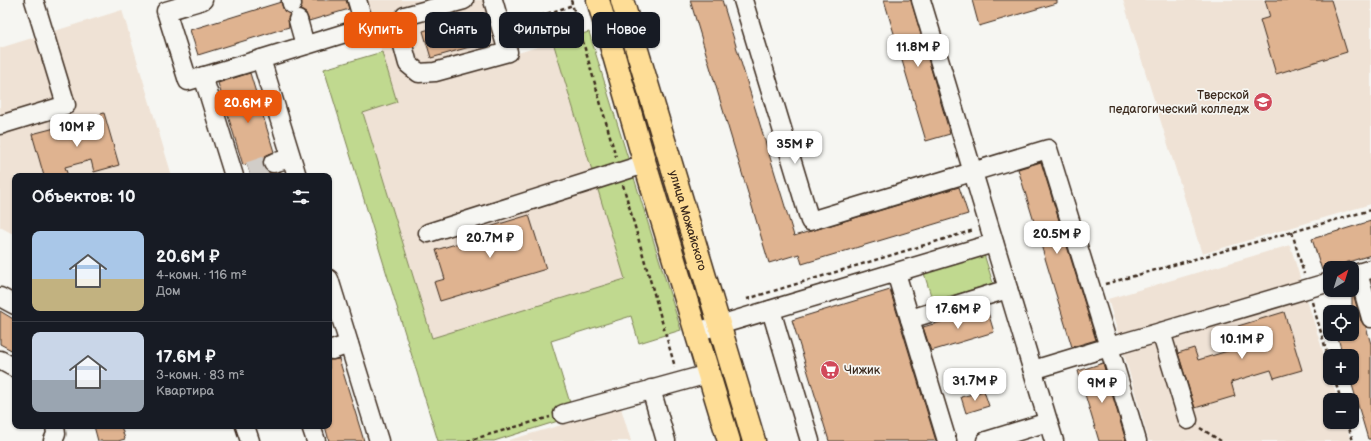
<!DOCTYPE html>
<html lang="ru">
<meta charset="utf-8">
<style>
body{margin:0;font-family:"Balsamiq Sans",sans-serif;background:#20242c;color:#f1f3f6;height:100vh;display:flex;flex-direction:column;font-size:15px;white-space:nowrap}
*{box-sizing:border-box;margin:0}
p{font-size:13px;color:#9ea1a6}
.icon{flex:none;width:22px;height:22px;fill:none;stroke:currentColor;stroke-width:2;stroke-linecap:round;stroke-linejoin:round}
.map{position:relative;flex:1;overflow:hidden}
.details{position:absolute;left:12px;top:173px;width:320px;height:256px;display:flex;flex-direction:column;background:#171b24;border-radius:8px;box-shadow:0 1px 3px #0004}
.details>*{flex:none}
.banner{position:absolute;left:344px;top:12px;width:380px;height:36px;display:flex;gap:8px}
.needle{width:26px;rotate:38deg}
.controls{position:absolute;left:1323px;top:261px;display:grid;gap:8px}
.controls a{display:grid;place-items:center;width:36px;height:36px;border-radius:8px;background:#171b24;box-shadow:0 1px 3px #0004;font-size:20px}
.price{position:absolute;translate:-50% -34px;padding:0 9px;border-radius:8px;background:#fff;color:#222;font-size:13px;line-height:26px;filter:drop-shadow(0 1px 2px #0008)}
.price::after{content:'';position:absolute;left:50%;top:24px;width:12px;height:9px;margin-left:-6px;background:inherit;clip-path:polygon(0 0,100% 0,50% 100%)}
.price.current{background:#ea580c;color:#fff}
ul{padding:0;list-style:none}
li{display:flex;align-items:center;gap:12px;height:100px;padding:0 20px}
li+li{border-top:1px solid #363941}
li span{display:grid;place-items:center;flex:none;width:112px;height:80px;border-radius:8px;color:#555}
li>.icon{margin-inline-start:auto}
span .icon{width:48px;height:48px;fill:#fffc;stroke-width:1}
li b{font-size:17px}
h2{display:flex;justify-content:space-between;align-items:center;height:48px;padding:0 20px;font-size:17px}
.chip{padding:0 14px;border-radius:8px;background:#171b24;box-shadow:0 1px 3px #0004;font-size:14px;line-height:36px}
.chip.current{background:#ea580c;color:#fff}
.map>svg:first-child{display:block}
</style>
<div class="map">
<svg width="1371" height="441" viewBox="0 0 1371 441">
<rect width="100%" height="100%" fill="#f6f6f2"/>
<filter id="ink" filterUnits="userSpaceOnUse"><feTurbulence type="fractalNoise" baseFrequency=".025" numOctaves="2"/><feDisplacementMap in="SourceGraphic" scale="8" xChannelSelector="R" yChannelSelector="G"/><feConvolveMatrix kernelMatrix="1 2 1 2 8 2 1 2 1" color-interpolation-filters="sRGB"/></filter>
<g filter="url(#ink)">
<g fill="#efe2d5">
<path d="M366,0H499L515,54L553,42L626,279L432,338L363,112L397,102Z"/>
<path d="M1123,0H1371V204L1202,254Z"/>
<path d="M122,10L172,176H15V235L0,227V48Z"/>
<path d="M1290,245L1338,400H1330V422H1345L1351,441H1149L1108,299Z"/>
<path d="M621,408L631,441H509V440Z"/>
</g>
<g fill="#c0d98f" stroke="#7e8256">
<path d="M589,32L681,330L639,343L631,316L551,341L574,416L494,441H438L324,69L382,52L397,102L363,113L432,338L625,279L553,42Z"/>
<path d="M983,251L993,283L933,302L923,270Z"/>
</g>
<g fill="#dfb390" stroke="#3b2a1e">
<path d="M302,0H346L349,9L309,21L306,13L300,10Z"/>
<path d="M690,0H722L794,236L959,187L968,214L802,264L799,254L769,263Z"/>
<path d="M884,0H911L950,134L926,141Z"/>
<path d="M972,0H1057V3L979,26Z"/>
<path d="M1265,0H1331L1347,52L1276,74L1260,20L1270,17Z"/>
<path d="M281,2L284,11L290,14L288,18L289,27L198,55L190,30Z"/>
<path d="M479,15L487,42L431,58L423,31Z"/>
<path d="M250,73L274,152L265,156L263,166L270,173L281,172L282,176H251L247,164L243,165L218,83Z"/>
<path d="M104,113L119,165L94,172L91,160L65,167L68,176H44L32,134L55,128L57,138L81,131L78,121Z"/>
<path d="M1041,162L1096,340L1072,347L1018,169Z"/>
<path d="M529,215L546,269L440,301L434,282L445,279L436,250L488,234L486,228Z"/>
<path d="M1371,221V255L1322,270L1312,239Z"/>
<path d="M890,290L936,441H829L792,320Z"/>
<path d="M1352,290L1361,321L1366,327L1371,344V439H1368L1350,378H1352V356H1343L1337,334H1352Z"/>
<path d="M987,309L994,332L931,351L923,327Z"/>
<path d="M0,311L15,320V352L0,344Z"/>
<path d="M1284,312L1302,370L1274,378L1271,370L1231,382L1235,396L1195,408L1178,353L1194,348L1198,360L1244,346L1238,326Z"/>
<path d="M339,359L364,441H329L325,426H329V360Z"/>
<path d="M1103,363L1126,441H1099L1078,371Z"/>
<path d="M984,391L989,406L966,413L961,397Z"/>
<path d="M94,426H121L125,439L118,441H98Z"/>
</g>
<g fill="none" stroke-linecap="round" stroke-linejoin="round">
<path stroke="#d1cdc8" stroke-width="18" stroke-dasharray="18 9" stroke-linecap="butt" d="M249,171L273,163"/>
<g stroke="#3b2a1e" stroke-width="21">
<g id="minor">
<path d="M203,0L166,11L188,81L261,59"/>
<path d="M291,0L292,4"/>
<path d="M464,0L405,16L399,31L408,64L419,73L435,72L508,52L493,0"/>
<path d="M743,0L810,221L1048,149L1109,347L1161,332L1188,420"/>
<path d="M921,0L1054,441"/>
<path d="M298,20L305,45"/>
<path d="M203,76L234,176"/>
<path d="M0,125L66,105L34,0"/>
<path d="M273,163L291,158"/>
<path d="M297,176L261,59L365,27L357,0"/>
<path d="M428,233L645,164"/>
<path d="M1371,269L1358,273L1371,318"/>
<path d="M896,273L947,441"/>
<path d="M329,279L379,441"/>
<path d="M0,297L15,305"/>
<path d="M771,310L810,441"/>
<path d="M910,319L1008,289"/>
<path d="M696,332L994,243"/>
<path d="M1161,332L1330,282"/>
<path d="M332,350L349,344"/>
<path d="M0,360L15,368"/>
<path d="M1033,370L1109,347L1137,441"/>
<path d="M651,389L666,441"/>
<path d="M563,414L708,374"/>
<path d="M245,426L250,441"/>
<path d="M311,426L316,441"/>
<path d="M53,441L56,434L55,426"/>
<path d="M986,441L1048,422"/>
</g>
</g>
<g stroke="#3b2a1e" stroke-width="25">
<g id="major">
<path d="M598,0L645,164L729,441"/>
<path id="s1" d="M622,0L754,441"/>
</g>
</g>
<g stroke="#3b2a1e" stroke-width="2.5" stroke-dasharray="4 3" stroke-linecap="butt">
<path d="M571,0L616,157"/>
<path d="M514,25L573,5"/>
<path d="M623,185L675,367"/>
<path d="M1292,232L1304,274"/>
<path d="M1105,284L1371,210"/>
<path d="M747,299L974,230"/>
<path d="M1312,302L1330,363"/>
<path d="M1334,378L1341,400"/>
<path d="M1347,422L1353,441"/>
<path d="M1200,428L1221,441"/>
<path d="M467,441L550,417"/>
</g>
<use href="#minor" stroke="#f6f6f2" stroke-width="18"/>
<use href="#major" stroke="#fedd96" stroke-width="22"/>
</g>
</g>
<defs>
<g id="university-disc" transform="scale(1)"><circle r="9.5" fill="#d1495b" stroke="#f6f6f2"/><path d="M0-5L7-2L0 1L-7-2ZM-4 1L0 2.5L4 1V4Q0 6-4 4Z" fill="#fff"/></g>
<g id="supermarket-disc" transform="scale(1)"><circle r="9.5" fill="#d1495b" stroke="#f6f6f2"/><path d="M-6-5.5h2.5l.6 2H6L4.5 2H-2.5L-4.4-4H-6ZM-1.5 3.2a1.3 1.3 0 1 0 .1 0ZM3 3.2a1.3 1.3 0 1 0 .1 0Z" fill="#fff"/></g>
</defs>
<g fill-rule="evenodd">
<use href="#university-disc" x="1263" y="102"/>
<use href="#supermarket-disc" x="830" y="370"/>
</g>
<g text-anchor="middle" stroke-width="3.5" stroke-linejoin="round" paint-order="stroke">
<g font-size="12" fill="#3b2a1e" stroke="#f6f6f2" text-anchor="end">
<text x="1249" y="99">Тверской<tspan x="1249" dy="14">педагогический колледж</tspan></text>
<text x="844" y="374" text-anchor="start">Чижик</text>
</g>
<g font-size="12" fill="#3b2a1e" stroke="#f6f6f2">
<text dy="4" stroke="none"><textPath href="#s1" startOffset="230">улица Можайского</textPath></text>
</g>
</g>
</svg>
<div class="controls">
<a><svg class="needle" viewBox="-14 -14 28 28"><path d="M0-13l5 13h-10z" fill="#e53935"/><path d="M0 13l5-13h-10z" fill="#9ea1a6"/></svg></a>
<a><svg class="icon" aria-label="locate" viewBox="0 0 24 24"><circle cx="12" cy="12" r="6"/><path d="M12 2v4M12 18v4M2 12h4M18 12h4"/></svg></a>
<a>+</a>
<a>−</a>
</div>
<b class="price" style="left:918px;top:68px">11.8M ₽</b>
<b class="price current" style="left:248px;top:124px">20.6M ₽</b>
<b class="price" style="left:77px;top:148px">10M ₽</b>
<b class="price" style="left:795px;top:165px">35M ₽</b>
<b class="price" style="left:1057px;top:255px">20.5M ₽</b>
<b class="price" style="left:490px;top:259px">20.7M ₽</b>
<b class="price" style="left:958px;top:330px">17.6M ₽</b>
<b class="price" style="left:1242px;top:360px">10.1M ₽</b>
<b class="price" style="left:975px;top:402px">31.7M ₽</b>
<b class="price" style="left:1102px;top:404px">9M ₽</b>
<div class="banner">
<a class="chip current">Купить</a>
<a class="chip">Снять</a>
<a class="chip">Фильтры</a>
<a class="chip">Новое</a>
</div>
<section class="details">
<h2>Объектов: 10<svg class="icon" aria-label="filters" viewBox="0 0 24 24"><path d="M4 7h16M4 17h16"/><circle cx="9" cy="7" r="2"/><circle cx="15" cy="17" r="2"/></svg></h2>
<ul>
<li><span style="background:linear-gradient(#a9c7e8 60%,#c2b280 0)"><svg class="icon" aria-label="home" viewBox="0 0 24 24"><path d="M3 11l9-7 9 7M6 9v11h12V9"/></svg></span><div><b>20.6M ₽</b><p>4-комн. · 116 m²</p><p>Дом</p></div></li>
<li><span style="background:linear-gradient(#c9d6e8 60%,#9aa5b1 0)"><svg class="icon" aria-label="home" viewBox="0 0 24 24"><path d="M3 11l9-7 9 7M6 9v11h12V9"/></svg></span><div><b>17.6M ₽</b><p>3-комн. · 83 m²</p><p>Квартира</p></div></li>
</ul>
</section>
</div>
